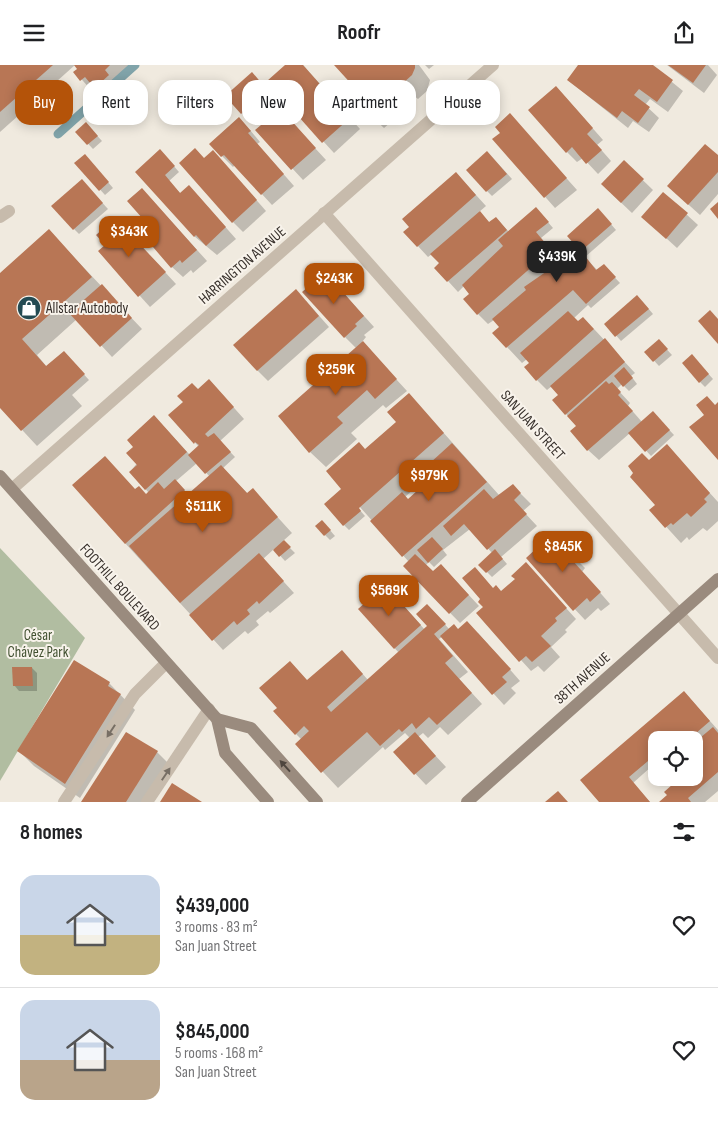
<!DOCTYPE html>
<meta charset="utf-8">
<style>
body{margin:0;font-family:"Sofia Sans Condensed",sans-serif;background:#f6f6f6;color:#202124;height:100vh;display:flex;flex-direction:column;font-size:19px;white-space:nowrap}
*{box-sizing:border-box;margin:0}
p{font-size:16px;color:#757577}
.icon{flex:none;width:28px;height:28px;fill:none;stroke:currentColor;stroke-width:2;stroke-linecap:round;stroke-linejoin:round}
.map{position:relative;height:737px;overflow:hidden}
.details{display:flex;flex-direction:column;background:#fff;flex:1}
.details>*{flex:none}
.banner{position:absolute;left:15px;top:15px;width:689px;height:45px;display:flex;gap:10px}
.controls{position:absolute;left:648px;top:666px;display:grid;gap:10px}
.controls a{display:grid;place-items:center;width:55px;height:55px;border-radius:10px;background:#fff;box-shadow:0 2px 12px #0003;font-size:25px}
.price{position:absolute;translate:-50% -42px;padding:0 11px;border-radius:10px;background:#b45309;color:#fff;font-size:16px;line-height:32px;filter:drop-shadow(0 1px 2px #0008)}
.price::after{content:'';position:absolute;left:50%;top:30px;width:15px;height:11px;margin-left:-8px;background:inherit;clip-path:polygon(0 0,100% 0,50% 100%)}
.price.current{background:#222;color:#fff}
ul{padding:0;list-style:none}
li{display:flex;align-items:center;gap:15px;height:125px;padding:0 20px}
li+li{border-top:1px solid #e0e0e0}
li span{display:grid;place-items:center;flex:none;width:140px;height:100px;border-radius:15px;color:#555}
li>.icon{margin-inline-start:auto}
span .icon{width:60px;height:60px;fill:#fffc;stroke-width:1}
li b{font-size:21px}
h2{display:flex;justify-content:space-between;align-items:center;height:60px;padding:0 20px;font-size:21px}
.tag{padding:0 18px;border-radius:15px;background:#fff;box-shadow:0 2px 12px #0003;font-size:18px;line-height:45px}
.tag.current{background:#b45309;color:#fff}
header{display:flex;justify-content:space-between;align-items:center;height:65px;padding:0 20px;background:#fff;font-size:22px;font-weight:700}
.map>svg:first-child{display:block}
</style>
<header><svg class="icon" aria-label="menu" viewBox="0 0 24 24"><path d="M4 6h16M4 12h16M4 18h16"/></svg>Roofr<svg class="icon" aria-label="share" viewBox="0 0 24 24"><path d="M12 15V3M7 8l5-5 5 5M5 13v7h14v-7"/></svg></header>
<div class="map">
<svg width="718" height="737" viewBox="0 0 718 737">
<rect width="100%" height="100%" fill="#f0eadf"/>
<path fill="#b1bda1" d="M0,483L85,573L0,716Z"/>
<g fill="#0003" fill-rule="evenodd">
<path d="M0,0H75L0,67Z"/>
<path d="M76,0H132L114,16L118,21L109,29L105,25L101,27L96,22L92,26L75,7L79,4Z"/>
<path d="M286,0H303L360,64L334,88L268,16Z"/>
<path d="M336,0H419L430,15L427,26L418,34L413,30L400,42L404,46L384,63L368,48L356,23Z"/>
<path d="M425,0H434L429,4Z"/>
<path d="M579,0H651L683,26L668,47L650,34L645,40L659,53L649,67L633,56L628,63L568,15Z"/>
<path d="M667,0H708L717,10L704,28Z"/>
<path d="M262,20L284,44L281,46L326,95L303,115L257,65L263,60V52L261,50L252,58L242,48Z"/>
<path d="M566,33L603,75L597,80L611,96L598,109L583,93L577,97L567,87Z"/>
<path d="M510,50L577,125L555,143L494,74L501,68Z"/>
<path d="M91,64L102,76L93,84L77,67Z"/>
<path d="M250,65L260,77L257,79L294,121L272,140L235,100L233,102L222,91Z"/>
<path d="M165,91L179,107L169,116L181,129L199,132L236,174L217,190L194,171L136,107Z"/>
<path d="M718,91V129L700,150L680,132Z"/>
<path d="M492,92L512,114L492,131L487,126Z"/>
<path d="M204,94L223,97L266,146L243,167L233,157Z"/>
<path d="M90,96L113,123L105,130L76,98Z"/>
<path d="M624,97L653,125L632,148L613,130Z"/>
<path d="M466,119L486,141L479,147L490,158L496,153L509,167L541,149L553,163L541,173L558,193L563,194L578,181L603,150L616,165L585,192L598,206L604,201L620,218L591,243L588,240L574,253L578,258L594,264L635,308L631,311L637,319L629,326L622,319L617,324L630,338L628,341L642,357L658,353L674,370L651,391L630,368L599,395L588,385L577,361L566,349L560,330L552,321L547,325L537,315L531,298L527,294L522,298L494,268L500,262L494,255L488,259L478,249L471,229L464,221L458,227L448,216L440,198L432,189L428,192L405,167Z"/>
<path d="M87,121L108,144L79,169L74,164Z"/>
<path d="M663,128L698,160L677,183L643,152Z"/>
<path d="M152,135L207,196L193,208L191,205L183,212L172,202L145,154Z"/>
<path d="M126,165L176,219L150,242L100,187Z"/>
<path d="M49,166L142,264L112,292L77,254L37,290L47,302L69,293L89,315L72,330L82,341L37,381L0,341V209Z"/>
<path d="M318,219L338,222L374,262L364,270L366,272L362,277L407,326L386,343L383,340L351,368L357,374L326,402L310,387L356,283L345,272Z"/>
<path d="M306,236L329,262L268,316L257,305Z"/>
<path d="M642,236L653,249L621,276L606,259Z"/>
<path d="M659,276L672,290L659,301L646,287Z"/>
<path d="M697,296L713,314L705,322L700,317Z"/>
<path d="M198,325L219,326L244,354L220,376L235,392L223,403L248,429L253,425L292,468L283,476L295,488L285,496L274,484L263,494L294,528L270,548L268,546L256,556L259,560L248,569L245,566L223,585L125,478L135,425L146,430L149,428L130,407L165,363L190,390L199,382L170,350ZM197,398L210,412L189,430L176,416Z"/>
<path d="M409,329L499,430L513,421L531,439L523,446L537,461L501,492L507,499L492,512L480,500L493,489L470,464L443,485L447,490L434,502L429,497L426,500L433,508L441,500L479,541L460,558L414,511L409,497L359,441L358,443L365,451L349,465L344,460L341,425L366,386L398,357ZM437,403L440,407L409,436L405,432Z"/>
<path d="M667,381L718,437V456L707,466L703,463L689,475L687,472L681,478L651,445L657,440Z"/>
<path d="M322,456L335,471L330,475L316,461Z"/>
<path d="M563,481L585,503L582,507L610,539L601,546L598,543L585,555L527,493Z"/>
<path d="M536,510L576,554L565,565L567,567L551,582L560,592L544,607L538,601L531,606L478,548L484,542L494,524L502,527Z"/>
<path d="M396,532L425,565L429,561L432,545L449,564L478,568L520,616L511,623L516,628L504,640L442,572L439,574L468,607L459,614L482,639L448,670L440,662L428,673L423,668L418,672L446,702L426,720L395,687L410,673L405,668L385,685L383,682L338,723L297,679L302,675L296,669L308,616L352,597L368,615L399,588L360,544Z"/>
<path d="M32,603L37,608V626H19L14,620Z"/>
<path d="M109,618L135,645L80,733L34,701L19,686Z"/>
<path d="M684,627L718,665V726L705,737H661L694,712V675H656V702L650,696L649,697L652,701L633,718L650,737H600Z"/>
<path d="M126,668L157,687L173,703L151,737H83Z"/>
</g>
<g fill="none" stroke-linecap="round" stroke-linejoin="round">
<path stroke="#81a4aa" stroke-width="9" d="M58,69L135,0"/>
</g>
<g fill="#b87655">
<path d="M0,0H53L0,47Z"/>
<path d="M74,0H110L105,5L109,10L98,20L93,15L90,18L85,12L80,16L73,7L77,4Z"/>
<path d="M285,0H303L350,53L322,78L267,16Z"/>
<path d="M334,0H415V3L412,10L401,20L397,15L386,26L389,30L367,49L349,28L355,23Z"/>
<path d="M578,0H653L673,15L657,37L639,24L634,30L650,42L638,58L622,46L617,53L567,15Z"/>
<path d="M668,0H706L693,18Z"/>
<path d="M252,7L274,33L257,47L251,40L241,49L225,31Z"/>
<path d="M556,21L593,63L587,69L602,85L586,99L572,82L566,88L528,45Z"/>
<path d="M280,43L316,83L291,105L255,65L261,60L257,55L269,45L273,49Z"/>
<path d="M510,48L567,113L544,133L492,74L500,68L495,62Z"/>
<path d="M239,52L251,66L248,68L284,109L261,130L224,90L221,92L209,79Z"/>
<path d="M86,57L98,71L87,80L75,67Z"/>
<path d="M705,79L718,90V107L688,140L667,121Z"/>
<path d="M195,83L204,93L213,85L257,135L232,158L179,98Z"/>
<path d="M160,84L175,101L165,110L180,128L189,120L226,162L206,181L196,170L194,172L135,107Z"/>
<path d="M487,86L507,109L486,127L466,105Z"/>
<path d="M85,89L109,117L99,126L74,98Z"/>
<path d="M624,95L644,114L621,138L601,119Z"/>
<path d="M456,107L476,130L417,182L403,167L409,162L402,154Z"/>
<path d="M82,114L103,138L73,165L51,141Z"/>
<path d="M142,123L197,185L182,198L180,195L171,203L135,161L143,154L127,136Z"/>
<path d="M663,127L688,148L666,174L641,152Z"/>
<path d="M718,137V154L710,144Z"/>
<path d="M536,142L549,157L536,167L551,185L477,250L463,234L469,229L462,220L503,181L498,175Z"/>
<path d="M598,143L612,159L581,186L596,205L604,199L616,212L586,239L573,225L506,283L492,268L499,262L492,254L526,225L524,222L550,204L548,201L561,189L563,192L576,181L567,171Z"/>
<path d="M480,146L489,157L496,152L507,165L447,217L434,203L439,198L430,189Z"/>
<path d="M115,153L166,207L138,232L98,186L105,180L96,170Z"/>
<path d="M49,164L92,212L22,274L46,301L64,286L85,309L21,366L0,343V208Z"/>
<path d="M327,209L364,251L355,259L357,261L344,273L302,227L316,215L318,218Z"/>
<path d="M102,219L132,253L100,282L69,248Z"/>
<path d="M296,224L319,251L257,306L233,280Z"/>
<path d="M637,230L649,244L615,272L604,259Z"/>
<path d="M710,245L718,254V279L698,256Z"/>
<path d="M568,246L578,256L583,252L594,264L536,316L524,302L529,298L520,288Z"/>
<path d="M605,273L625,297L565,350L552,335L558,330L550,321Z"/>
<path d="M659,274L668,284L653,297L644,287Z"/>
<path d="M363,276L397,314L375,334L367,325L337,352L343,358L309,388L278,351Z"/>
<path d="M692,289L709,309L699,318L682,298Z"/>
<path d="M624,302L633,313L623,322L614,311Z"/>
<path d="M209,314L234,342L205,369L208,372L214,368L231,387L205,409L188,390L199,380L195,377L194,379L168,350L183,337L177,331L192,318L198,324Z"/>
<path d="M606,316L609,319L612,317L621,327L618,330L633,346L587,386L570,366L576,361L567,351Z"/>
<path d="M409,328L444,368L359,443L361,446L343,461L324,439L341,424L326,406L359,377L365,384L396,357L387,347Z"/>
<path d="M707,331L715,340L718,337V395L689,362L704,350L696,340Z"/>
<path d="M653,346L670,365L645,387L628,368Z"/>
<path d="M154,350L187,387L145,425L129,407L137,400L126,388L133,382L127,375Z"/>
<path d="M452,378L487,417L402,492L370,456L402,427L408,434L438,407L430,398Z"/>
<path d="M667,379L710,428L704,434L707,437L691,452L687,448L673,460L671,458L665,463L649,445L655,440L630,412L633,408L628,401L642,388L649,395Z"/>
<path d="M105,391L135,424L139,421L146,429L158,417L164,424L175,414L185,425L125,479L72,420Z"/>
<path d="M221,400L247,428L253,423L278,452L180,538L129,481Z"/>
<path d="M513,419L521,428L514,435L527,449L487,485L464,459L451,471L443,461L484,424L493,434Z"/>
<path d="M322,455L331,465L324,471L315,461Z"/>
<path d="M552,469L568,486L566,489L567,491L571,487L575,492L572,495L601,527L590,537L587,533L573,546L526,493Z"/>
<path d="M432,472L443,484L428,498L417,485Z"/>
<path d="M284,475L291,482L279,492L273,485Z"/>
<path d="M495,484L503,494L486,508L478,500Z"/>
<path d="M259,488L284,516L259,539L257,536L247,545L250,549L237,560L234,556L212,576L189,550Z"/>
<path d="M415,489L433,506L441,499L469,530L449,549L403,501Z"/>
<path d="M526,497L567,543L555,553L557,556L541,571L551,581L532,597L526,591L519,597L476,548L483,542L478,537L480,534L462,513L475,502L493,523L496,520L501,526L515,514L511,511Z"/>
<path d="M385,520L421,560L394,584L358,544Z"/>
<path d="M427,539L446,559L434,569L453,591L445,598L472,628L437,660L429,652L416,664L412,658L402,667L399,664L380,681L367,667L321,708L295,679L309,666L304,661L295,670L273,646L277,643L259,623L290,596L307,615L342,585L363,609L327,642L331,647L427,561L416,549Z"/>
<path d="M467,556L511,604L502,612L507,617L492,630L440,571L454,559L458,564Z"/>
<path d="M74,595L110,617L108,621L121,629L65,719L17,686Z"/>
<path d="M12,602H32L33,621H13Z"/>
<path d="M684,626L710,656L688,675H656V698L653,695L650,697L648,696L629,712L650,737H599L580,715Z"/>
<path d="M713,662L718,668V707L688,733L691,737H659L667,730L664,727L673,719L668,712H694V678Z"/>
<path d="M126,667L158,686L126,737H81Z"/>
<path d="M415,667L436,691L414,710L393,687Z"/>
<path d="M172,718L202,737H160Z"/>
<path d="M558,726L568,737H545Z"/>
</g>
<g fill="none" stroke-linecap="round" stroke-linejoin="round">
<g stroke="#c7bbac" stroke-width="12">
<path d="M0,152L9,146"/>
<path d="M64,737L135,629L166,598"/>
<path d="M147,737L209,644"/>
</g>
<g stroke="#c7bbac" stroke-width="12">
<path d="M324,148L718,593"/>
<path d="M12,424L493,0"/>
</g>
<g stroke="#9a8b7e" stroke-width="12">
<path d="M0,411L217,654L225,688L268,737"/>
<path d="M217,654L251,663L317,737"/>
<path d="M467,737L718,514"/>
</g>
</g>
<defs><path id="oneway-solid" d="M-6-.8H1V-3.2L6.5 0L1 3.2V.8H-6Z" transform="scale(1.25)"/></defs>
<g fill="#776e64">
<use href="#oneway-solid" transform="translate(111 666) rotate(123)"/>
<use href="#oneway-solid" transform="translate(166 709) rotate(-56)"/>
</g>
<use fill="#4f463f" href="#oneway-solid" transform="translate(285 701) rotate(-132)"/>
<defs>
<g id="shop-disc" transform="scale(1.25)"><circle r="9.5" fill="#244b53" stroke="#f8f3eb"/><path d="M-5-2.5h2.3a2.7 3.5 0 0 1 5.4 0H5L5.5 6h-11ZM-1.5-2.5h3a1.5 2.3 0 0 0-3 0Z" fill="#fff"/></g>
</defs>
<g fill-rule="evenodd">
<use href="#shop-disc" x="29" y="243"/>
</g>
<g text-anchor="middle" stroke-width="4" stroke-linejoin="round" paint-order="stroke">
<g font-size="15" fill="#362f2a" stroke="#f8f3eb">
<text transform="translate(242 200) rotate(-41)" y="5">HARRINGTON AVENUE</text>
<text transform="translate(533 360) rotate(48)" y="5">SAN JUAN STREET</text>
<text transform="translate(120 522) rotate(48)" y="5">FOOTHILL BOULEVARD</text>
<text transform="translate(582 613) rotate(-42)" y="5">38TH AVENUE</text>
</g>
<g font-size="15" fill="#362f2a" stroke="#f8f3eb" text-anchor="start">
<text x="46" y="248">Allstar Autobody</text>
</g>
<g font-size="15" fill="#425131" stroke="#f8f3eb">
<text x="38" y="575">César<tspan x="38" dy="17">Chávez Park</tspan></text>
</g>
</g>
</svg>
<div class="controls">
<a><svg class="icon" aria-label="locate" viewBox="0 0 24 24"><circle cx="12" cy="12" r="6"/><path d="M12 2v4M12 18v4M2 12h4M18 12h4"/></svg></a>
</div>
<b class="price" style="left:129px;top:193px">$343K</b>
<b class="price current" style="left:557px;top:218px">$439K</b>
<b class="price" style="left:334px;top:240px">$243K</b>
<b class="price" style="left:336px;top:331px">$259K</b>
<b class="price" style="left:429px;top:437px">$979K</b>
<b class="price" style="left:203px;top:468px">$511K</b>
<b class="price" style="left:563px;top:508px">$845K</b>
<b class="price" style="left:389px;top:552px">$569K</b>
<div class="banner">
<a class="tag current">Buy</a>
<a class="tag">Rent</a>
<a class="tag">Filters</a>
<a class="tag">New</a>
<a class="tag">Apartment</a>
<a class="tag">House</a>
</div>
</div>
<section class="details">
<h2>8 homes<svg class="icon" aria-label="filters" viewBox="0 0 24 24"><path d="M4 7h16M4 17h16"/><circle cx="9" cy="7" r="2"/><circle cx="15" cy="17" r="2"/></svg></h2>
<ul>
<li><span style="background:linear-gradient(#c9d6e8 60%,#c2b280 0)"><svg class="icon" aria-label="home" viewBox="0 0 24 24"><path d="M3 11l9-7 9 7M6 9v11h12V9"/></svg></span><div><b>$439,000</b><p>3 rooms · 83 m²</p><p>San Juan Street</p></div><svg class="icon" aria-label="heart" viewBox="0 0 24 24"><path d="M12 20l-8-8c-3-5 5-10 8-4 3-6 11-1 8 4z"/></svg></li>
<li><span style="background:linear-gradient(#c9d6e8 60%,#b9a48a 0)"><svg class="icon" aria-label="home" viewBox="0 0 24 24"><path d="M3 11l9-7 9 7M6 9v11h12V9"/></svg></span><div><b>$845,000</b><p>5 rooms · 168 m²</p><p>San Juan Street</p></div><svg class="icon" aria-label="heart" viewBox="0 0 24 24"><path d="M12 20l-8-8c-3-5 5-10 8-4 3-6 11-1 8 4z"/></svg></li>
</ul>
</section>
